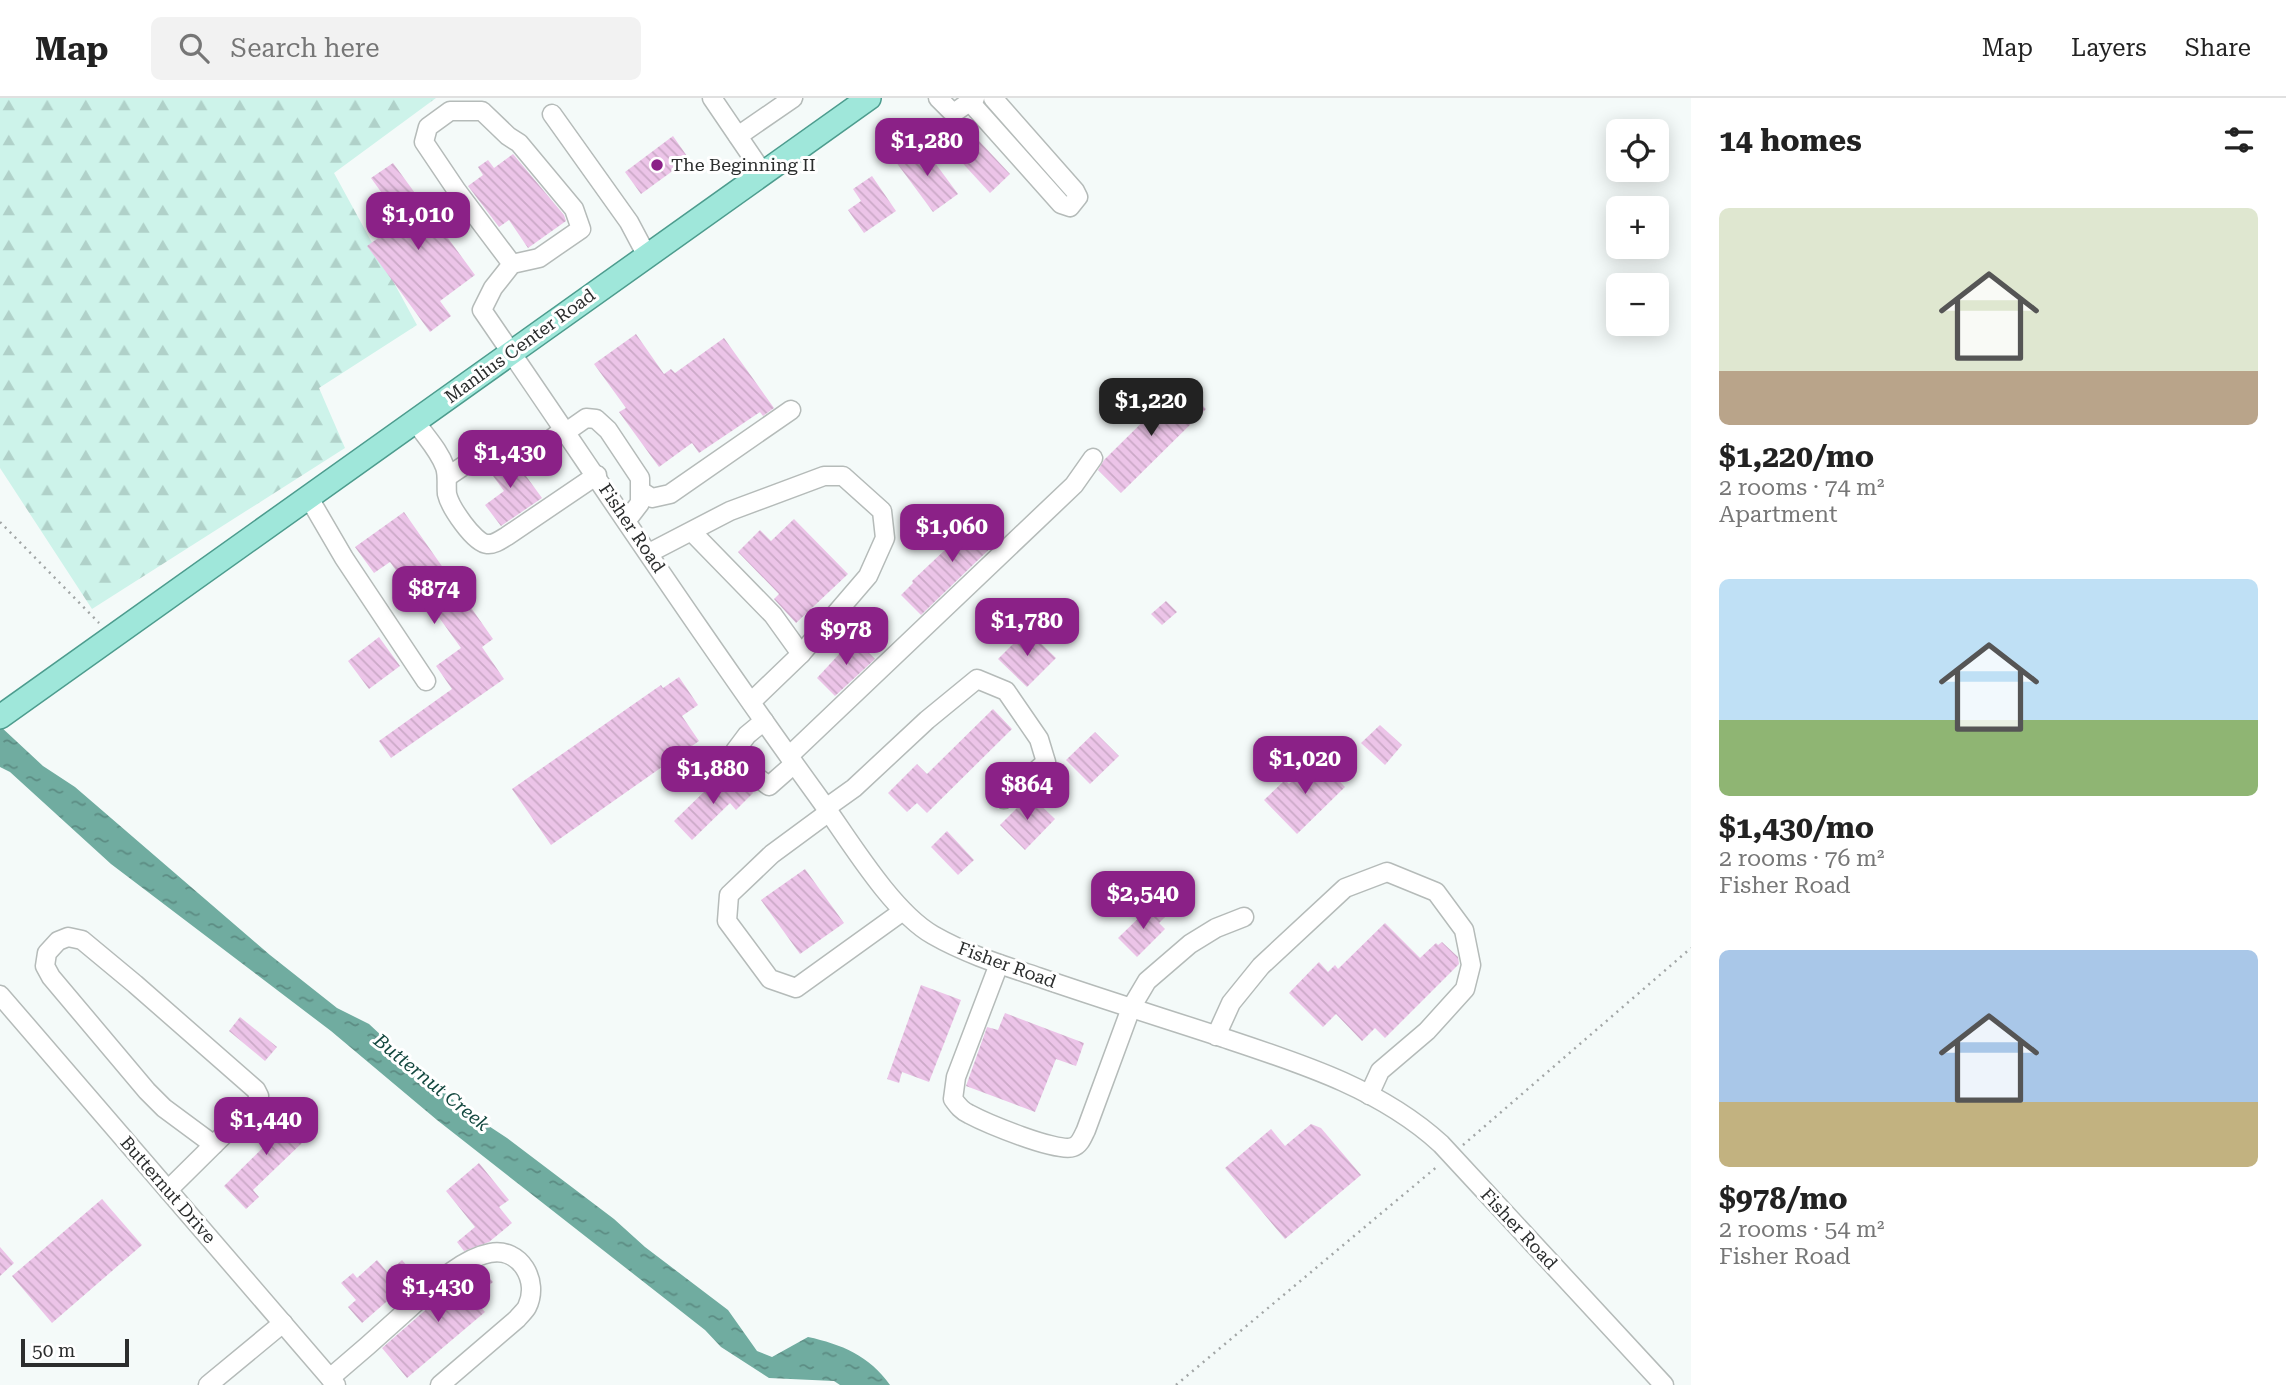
<!DOCTYPE html>
<meta charset="utf-8">
<style>
body{margin:0;font-family:"Roboto Serif",serif;background:#f2f2f2;color:#222;height:100vh;display:flex;flex-direction:column;font-size:26px;white-space:nowrap}
*{box-sizing:border-box;margin:0}
p{font-size:23px;color:#767676}
.icon{flex:none;width:38px;height:38px;fill:none;stroke:currentColor;stroke-width:2;stroke-linecap:round;stroke-linejoin:round}
.map{position:relative;flex:1;overflow:hidden}
.panel{display:flex;flex-direction:column;background:#fff;width:595px}
.panel>*{flex:none}
.controls{position:absolute;left:1606px;top:21px;display:grid;gap:14px}
.controls a{display:grid;place-items:center;width:63px;height:63px;border-radius:10px;background:#fff;box-shadow:0 4px 18px #0003;font-size:35px}
.scale{position:absolute;left:21px;bottom:18px;width:108px;box-sizing:border-box;padding-left:7px;border:4px solid #2b2d2d;border-top:0;font-size:19px;line-height:24px;white-space:nowrap;color:#2b2d2d;-webkit-text-stroke:5px #fff;paint-order:stroke}
.price{position:absolute;translate:-50% -60px;padding:0 16px;border-radius:14px;background:#8b2187;color:#fff;font-size:23px;line-height:46px;filter:drop-shadow(0 2px 4px #0008)}
.price::after{content:'';position:absolute;left:50%;top:42px;width:21px;height:16px;margin-left:-10px;background:inherit;clip-path:polygon(0 0,100% 0,50% 100%)}
.price.selected{background:#222;color:#fff}
ul{padding:0;list-style:none}
li{display:grid;align-content:center;gap:14px;height:371px;padding:0 28px}
li span{display:grid;place-items:center;height:217px;border-radius:10px;color:#555}
li>.icon{margin-inline-start:auto}
span .icon{width:126px;height:126px;fill:#fffc;stroke-width:1}
li b{font-size:30px}
h2{display:flex;justify-content:space-between;align-items:center;height:84px;padding:0 28px;font-size:30px}
header{display:flex;align-items:center;gap:42px;box-sizing:border-box;height:98px;padding:0 35px;background:#fff;border-bottom:2px solid #e0e0e0}
header strong{font-size:33px}
nav{display:flex;gap:38px;margin-inline-start:auto;font-size:24px}
.search{width:490px;height:63px;background:#f2f2f2;display:flex;align-items:center;gap:18px;box-sizing:border-box;padding:0 24px;border-radius:10px;color:#767676;font-size:26px}
main{display:flex;flex:1;min-height:0}
.map>svg:first-child{display:block}
</style>
<header>
<strong>Map</strong>
<div class="search"><svg class="icon" aria-label="search" viewBox="0 0 24 24"><circle cx="10" cy="10" r="6"/><path d="M15 15l6 6"/></svg>Search here</div>
<nav><a>Map</a><a>Layers</a><a>Share</a></nav>
</header>
<main>
<div class="map">
<svg width="1691" height="1287" viewBox="0 0 1691 1287">
<defs>
<pattern id="forest-firs" width="22" height="20" patternUnits="userSpaceOnUse" patternTransform="scale(1.75)"><rect width="22" height="20" fill="#cdf3ea"/><path d="M5 1l3.5 6h-7zM16 11l3.5 6h-7z" fill="#b0d1c9"/></pattern>
<pattern id="water-ripples" width="26" height="14" patternUnits="userSpaceOnUse" patternTransform="scale(1.75)"><rect width="26" height="14" fill="#70aca0"/><path d="M2 4q2-2 4 0t4 0M15 11q2-2 4 0t4 0" fill="none" stroke="#5c8c83"/></pattern>
<pattern id="building-back-hatch" width="6" height="6" patternUnits="userSpaceOnUse" patternTransform="scale(1.75)"><rect width="6" height="6" fill="#ecc4e8"/><path d="M-1 5l2 2M0 0l6 6M5-1l2 2" fill="none" stroke="#cba9c7"/></pattern>
</defs>
<rect width="100%" height="100%" fill="#f4faf9"/>
<path fill="url(#forest-firs)" d="M0,0H436L334,75L417,227L319,290L345,350L92,511L0,370Z"/>
<path fill="url(#water-ripples)" d="M0,628L43,668L75,689L270,857L337,910L369,926L397,952L416,979L434,997L445,995L466,1013L507,1040L614,1121L645,1149L728,1212L757,1253L772,1259L808,1239C841,1246 870,1258 890,1287H840L834,1283L769,1280L721,1249L705,1232L437,1022L331,933L111,766L10,674L0,669Z"/>
<g fill="url(#building-back-hatch)">
<path d="M965,28L1010,76L990,95L945,46Z"/>
<path d="M673,38L689,61L641,96L625,74Z"/>
<path d="M921,46L958,96L933,114L896,64Z"/>
<path d="M513,56L564,117L566,123L528,150L509,122L499,129L468,88L483,77L478,69L488,62L494,70Z"/>
<path d="M393,65L475,177L440,203L451,218L430,234L367,148L402,123L371,80Z"/>
<path d="M872,78L896,113L864,135L848,112L861,103L853,91Z"/>
<path d="M636,236L664,276L671,271L675,275L724,240L774,310L763,318L760,314L699,355L692,345L659,369L619,314L626,310L594,266Z"/>
<path d="M1181,286L1206,311L1121,395L1098,372L1104,362Z"/>
<path d="M502,356H510L542,400L501,428L485,407L504,393L485,367Z"/>
<path d="M404,414L493,541L482,549L504,581L391,660L379,643L452,591L436,568L461,550L425,500L419,504L390,464L374,475L355,449Z"/>
<path d="M983,416L1004,437L921,517L901,497L913,485L912,483Z"/>
<path d="M794,421L848,476L796,525L774,501L779,496L738,454L760,432L771,443Z"/>
<path d="M1166,503L1177,514L1162,527L1151,516Z"/>
<path d="M1027,532L1056,560L1027,589L998,561Z"/>
<path d="M379,539L400,568L369,591L348,563Z"/>
<path d="M854,540L875,561L835,598L817,580Z"/>
<path d="M679,579L698,607L682,618L699,643L551,747L512,691L661,587L663,590Z"/>
<path d="M993,611L1012,631L927,715L917,705L907,714L888,695L917,666L927,676Z"/>
<path d="M1380,627L1402,647L1385,667L1361,645Z"/>
<path d="M1095,634L1119,658L1090,686L1066,662Z"/>
<path d="M1317,660L1345,689L1297,736L1264,702L1285,682L1289,686Z"/>
<path d="M735,677L748,687L753,695L736,712L730,705L692,742L674,723L712,686L719,693Z"/>
<path d="M1030,697L1055,721L1025,752L1000,727Z"/>
<path d="M947,733L974,762L958,777L931,749Z"/>
<path d="M805,771L844,825L800,856L761,802Z"/>
<path d="M1153,806L1165,819L1159,825L1165,831L1137,859L1118,840Z"/>
<path d="M1385,825L1420,860L1436,845L1438,847L1442,844L1458,859L1459,866L1385,940L1375,930L1362,943L1336,916L1323,929L1289,895L1319,864L1328,874L1335,867L1338,871Z"/>
<path d="M921,887L961,902L929,984L902,974L899,985L887,981Z"/>
<path d="M1005,915L1084,945L1076,968L1056,961L1035,1014L966,988L987,929L998,932Z"/>
<path d="M240,919L277,949L265,963L229,933Z"/>
<path d="M288,1002L299,1014L287,1026L303,1044L253,1092L259,1099L246,1111L224,1088L278,1035L267,1023Z"/>
<path d="M1311,1026L1321,1030L1361,1077L1285,1141L1225,1070L1271,1031L1285,1048Z"/>
<path d="M479,1065L509,1102L499,1109L512,1125L489,1144L464,1153L457,1144L475,1129L446,1093Z"/>
<path d="M102,1101L142,1147L52,1225L12,1178Z"/>
<path d="M0,1149L14,1165L0,1178Z"/>
<path d="M377,1162L388,1175L402,1162L416,1178L362,1225L348,1209L356,1202L341,1185L353,1175L357,1180Z"/>
<path d="M481,1170L493,1184L473,1201L485,1214L407,1280L382,1250L461,1181Z"/>
</g>
<g fill="none" stroke-linecap="round" stroke-linejoin="round">
<g stroke="#b5bbb9" stroke-width="21">
<g id="minor">
<path d="M712,0L763,75"/>
<path d="M938,0L951,13L958,12L975,0"/>
<path d="M970,4L1061,106L1070,109L1078,99L1075,93L993,0"/>
<path d="M552,16L629,124L647,158"/>
<path d="M738,38L793,0"/>
<path d="M512,166L539,160L581,131L574,111L519,45L508,38L482,13H450L428,29L424,44L457,93L512,166L493,190L482,212C594,375 703,540 819,700C848,740 891,813 933,837C966,856 1002,867 1038,879C1099,900 1160,919 1221,939C1299,965 1380,990 1441,1046L1664,1287"/>
<path d="M415,323C425,338 439,352 445,369C448,378 446,387 447,396C450,409 474,445 487,446C494,447 502,441 507,438L597,377"/>
<path d="M566,334L586,320L596,321L608,332L640,380V405L627,422"/>
<path d="M447,379L499,344L540,346L550,342L564,331"/>
<path d="M641,393L652,400L670,396L791,312"/>
<path d="M309,400L344,460L426,583"/>
<path d="M692,434L773,517L801,556"/>
<path d="M649,455L730,413L824,378H843L882,413L885,440L868,478L801,556L751,604"/>
<path d="M764,623L747,637L735,653L751,675L769,688L794,666"/>
<path d="M789,658L1074,387L1093,360"/>
<path d="M826,710L854,690L927,622L977,581L1006,593L1039,641L1046,664L1004,701"/>
<path d="M829,714L772,756L729,797L727,823L770,881L796,890L903,813"/>
<path d="M999,866L956,979L953,1001C958,1008 962,1013 969,1016C986,1025 1057,1055 1073,1049C1080,1047 1083,1038 1086,1032L1131,910L1147,883L1190,846L1216,830L1244,819"/>
<path d="M0,897L336,1287"/>
<path d="M1216,938L1231,905L1261,868L1345,790L1387,774L1436,794L1464,832L1471,867L1465,891L1427,933L1380,973L1369,997"/>
<path d="M168,1092L256,1005L259,998L256,992L135,886L82,842L68,839L58,843L47,855L45,868L51,879L147,993L164,1010L214,1047"/>
<path d="M330,1280C355,1259 379,1238 403,1216C427,1195 458,1161 490,1155C520,1149 540,1183 527,1209C525,1213 520,1217 517,1221L440,1287"/>
<path d="M208,1287L283,1225"/>
</g>
</g>
<g stroke="#4d9c8e" stroke-width="26">
<path id="major" d="M0,619L869,0"/>
</g>
<g stroke="#a2a6a6" stroke-width="2.5" stroke-dasharray="2 5" stroke-linecap="butt">
<path d="M0,424L99,525"/>
<path d="M1463,1047L1691,850"/>
<path d="M1176,1287L1439,1067"/>
</g>
<use href="#minor" stroke="#fff" stroke-width="18"/>
<use href="#major" stroke="#9fe7da" stroke-width="23"/>
</g>
<circle fill="#8b2187" stroke="#fff" stroke-width="2.5" cx="657" cy="67" r="7"/>
<g text-anchor="middle" stroke-width="6" stroke-linejoin="round" paint-order="stroke">
<g font-size="18" fill="#2b2d2d" stroke="#fff" text-anchor="start">
<text x="671" y="73">The Beginning II</text>
</g>
<g font-size="18" fill="#2b2d2d" stroke="#fff">
<text transform="translate(520 248) rotate(-36)" y="6">Manlius Center Road</text>
<text transform="translate(632 430) rotate(56)" y="6">Fisher Road</text>
<text transform="translate(1007 867) rotate(20)" y="6">Fisher Road</text>
<text transform="translate(168 1092) rotate(49)" y="6">Butternut Drive</text>
<text transform="translate(1519 1131) rotate(47)" y="6">Fisher Road</text>
</g>
<g font-size="19" font-style="italic" fill="#13483f" stroke="#fff">
<text transform="translate(432 984) rotate(39)" y="7">Butternut Creek</text>
</g>
</g>
</svg>
<div class="controls">
<a><svg class="icon" aria-label="locate" viewBox="0 0 24 24"><circle cx="12" cy="12" r="6"/><path d="M12 2v4M12 18v4M2 12h4M18 12h4"/></svg></a>
<a>+</a>
<a>−</a>
</div>
<div class="scale">50 m</div>
<b class="price" style="left:927px;top:80px">$1,280</b>
<b class="price" style="left:418px;top:154px">$1,010</b>
<b class="price selected" style="left:1151px;top:340px">$1,220</b>
<b class="price" style="left:510px;top:392px">$1,430</b>
<b class="price" style="left:952px;top:466px">$1,060</b>
<b class="price" style="left:434px;top:528px">$874</b>
<b class="price" style="left:1027px;top:560px">$1,780</b>
<b class="price" style="left:846px;top:569px">$978</b>
<b class="price" style="left:1305px;top:698px">$1,020</b>
<b class="price" style="left:713px;top:708px">$1,880</b>
<b class="price" style="left:1027px;top:724px">$864</b>
<b class="price" style="left:1143px;top:833px">$2,540</b>
<b class="price" style="left:266px;top:1059px">$1,440</b>
<b class="price" style="left:438px;top:1226px">$1,430</b>
</div>
<section class="panel">
<h2>14 homes<svg class="icon" aria-label="filters" viewBox="0 0 24 24"><path d="M4 7h16M4 17h16"/><circle cx="9" cy="7" r="2"/><circle cx="15" cy="17" r="2"/></svg></h2>
<ul>
<li><span style="background:linear-gradient(#dfe7d0 75%,#b9a48a 0)"><svg class="icon" aria-label="home" viewBox="0 0 24 24"><path d="M3 11l9-7 9 7M6 9v11h12V9"/></svg></span><div><b>$1,220/mo</b><p>2 rooms · 74 m²</p><p>Apartment</p></div></li>
<li><span style="background:linear-gradient(#bfe0f5 65%,#8fb573 0)"><svg class="icon" aria-label="home" viewBox="0 0 24 24"><path d="M3 11l9-7 9 7M6 9v11h12V9"/></svg></span><div><b>$1,430/mo</b><p>2 rooms · 76 m²</p><p>Fisher Road</p></div></li>
<li><span style="background:linear-gradient(#a9c7e8 70%,#c2b280 0)"><svg class="icon" aria-label="home" viewBox="0 0 24 24"><path d="M3 11l9-7 9 7M6 9v11h12V9"/></svg></span><div><b>$978/mo</b><p>2 rooms · 54 m²</p><p>Fisher Road</p></div></li>
</ul>
</section>
</main>
